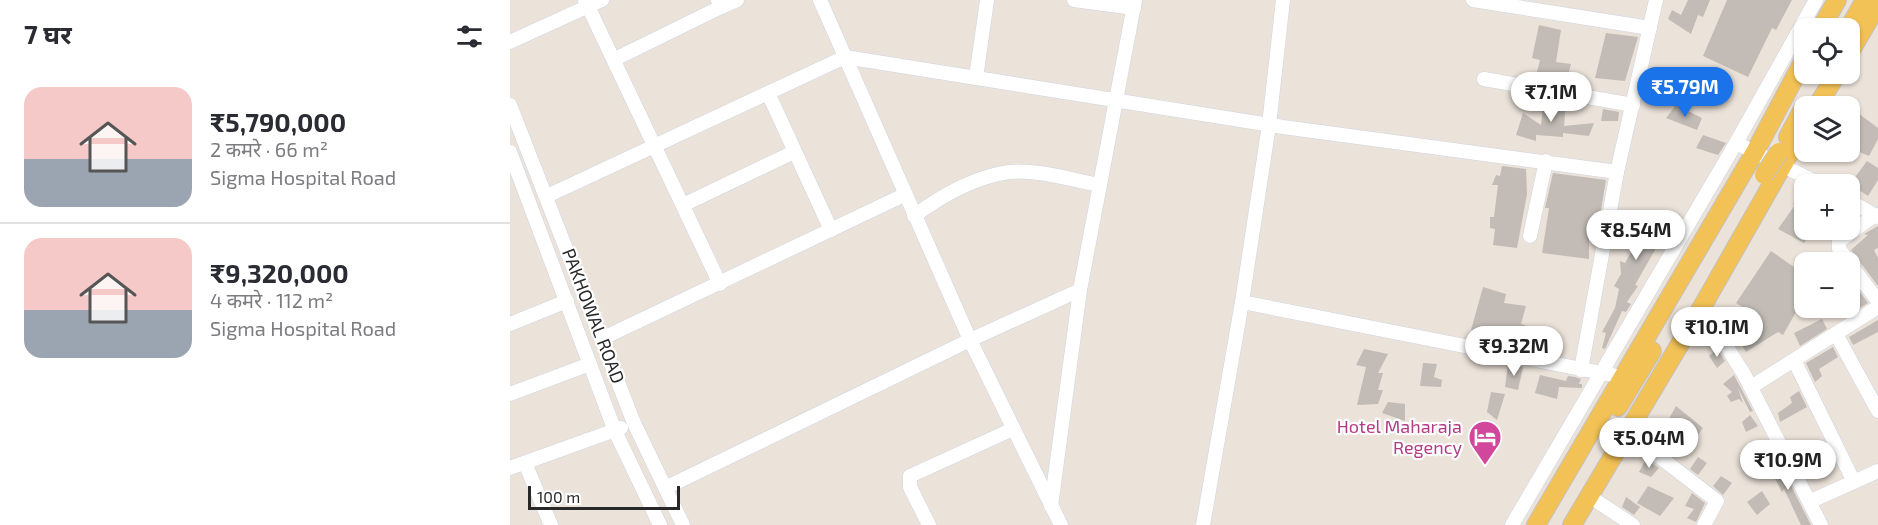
<!DOCTYPE html>
<html lang="hi">
<meta charset="utf-8">
<style>
body{margin:0;font-family:"Exo 2","Noto Sans Devanagari",sans-serif;background:#f7f7f7;color:#2b2b33;height:100vh;display:flex;flex-direction:column;font-size:22px;white-space:nowrap}
*{box-sizing:border-box;margin:0}
p{font-size:20px;color:#7c7c81}
.icon{flex:none;width:33px;height:33px;fill:none;stroke:currentColor;stroke-width:2;stroke-linecap:round;stroke-linejoin:round}
.map{position:relative;flex:1;overflow:hidden}
.drawer{display:flex;flex-direction:column;background:#fff;width:510px}
.drawer>*{flex:none}
.controls{position:absolute;left:1284px;top:18px;display:grid;gap:12px}
.controls a{display:grid;place-items:center;width:66px;height:66px;border-radius:12px;background:#fff;box-shadow:0 2px 4px #0004;font-size:30px}
.scale{position:absolute;left:18px;bottom:15px;width:152px;box-sizing:border-box;padding-left:6px;border:3px solid #282828;border-top:0;font-size:16px;line-height:21px;white-space:nowrap;color:#282828;-webkit-text-stroke:4px #fff;paint-order:stroke}
.price{position:absolute;translate:-50% -51px;padding:0 14px;border-radius:21px;background:#fff;color:#222;font-size:20px;line-height:39px;filter:drop-shadow(0 2px 3px #0008)}
.price::after{content:'';position:absolute;left:50%;top:36px;width:18px;height:14px;margin-left:-9px;background:inherit;clip-path:polygon(0 0,100% 0,50% 100%)}
.price.on{background:#1a73e8;color:#fff}
ul{padding:0;list-style:none}
li{display:flex;align-items:center;gap:18px;height:150px;padding:0 24px}
li+li{border-top:2px solid #e1e1e2}
li span{display:grid;place-items:center;flex:none;width:168px;height:120px;border-radius:18px;color:#555}
li>.icon{margin-inline-start:auto}
span .icon{width:72px;height:72px;fill:#fffc;stroke-width:1}
li b{font-size:26px}
h2{display:flex;justify-content:space-between;align-items:center;height:72px;padding:0 24px;font-size:26px}
main{display:flex;flex:1;min-height:0}
.map>svg:first-child{display:block}
</style>
<main>
<section class="drawer">
<h2>7 घर<svg class="icon" aria-label="filters" viewBox="0 0 24 24"><path d="M4 7h16M4 17h16"/><circle cx="9" cy="7" r="2"/><circle cx="15" cy="17" r="2"/></svg></h2>
<ul>
<li><span style="background:linear-gradient(#f6c9c9 60%,#9aa5b1 0)"><svg class="icon" aria-label="home" viewBox="0 0 24 24"><path d="M3 11l9-7 9 7M6 9v11h12V9"/></svg></span><div><b>₹5,790,000</b><p>2 कमरे · 66 m²</p><p>Sigma Hospital Road</p></div></li>
<li><span style="background:linear-gradient(#f6c9c9 60%,#9aa5b1 0)"><svg class="icon" aria-label="home" viewBox="0 0 24 24"><path d="M3 11l9-7 9 7M6 9v11h12V9"/></svg></span><div><b>₹9,320,000</b><p>4 कमरे · 112 m²</p><p>Sigma Hospital Road</p></div></li>
</ul>
</section>
<div class="map">
<svg width="1368" height="525" viewBox="0 0 1368 525">
<rect width="100%" height="100%" fill="#ebe2d9"/>
<g fill="#c3bcb6">
<path d="M1178,0H1200L1193,17L1188,15L1181,34L1158,19L1162,10L1171,15Z"/>
<path d="M1217,0H1282L1266,30L1262,28L1238,77L1193,56Z"/>
<path d="M1029,25L1051,30L1046,62L1061,64L1057,79L1039,77L1038,81L1025,79L1030,60L1022,58Z"/>
<path d="M1096,33L1128,37L1115,81L1085,78Z"/>
<path d="M1034,99L1056,102L1054,126L1084,123L1079,136L1053,133V137L1026,135V141L1006,135L1013,113L1031,125Z"/>
<path d="M1166,105L1192,118L1187,130L1156,118Z"/>
<path d="M1340,107L1368,128V139L1359,156L1340,148Z"/>
<path d="M1093,109L1109,112L1108,121H1091Z"/>
<path d="M1193,135L1216,143L1208,155L1186,148Z"/>
<path d="M1357,161L1368,168V180L1358,196L1340,184Z"/>
<path d="M992,166L1016,169L1017,194L1007,248L983,245L985,229L980,228V217H984L988,185H982L986,175L990,176Z"/>
<path d="M1043,173L1096,180L1087,234L1079,231V259L1032,253L1039,208H1035Z"/>
<path d="M1294,186V230H1303L1294,243L1268,229L1285,205L1283,204Z"/>
<path d="M1132,210L1162,220L1125,285L1128,286L1117,302L1121,304L1116,312L1112,311L1095,349L1092,348L1096,333L1092,332L1105,308L1109,289L1104,286L1111,274L1110,261L1115,263L1125,245L1117,241L1116,228Z"/>
<path d="M1368,226V248L1364,250L1368,258V286L1341,250L1358,235L1354,234Z"/>
<path d="M1261,251L1294,274V298L1273,335L1268,332L1236,352L1219,325L1239,311L1226,303Z"/>
<path d="M1340,278L1358,303L1338,315L1335,309L1340,308Z"/>
<path d="M973,287L996,294L994,303L1016,306L1011,324L1039,333L1037,343L1018,340L1019,338L988,337L961,330Z"/>
<path d="M1312,319L1317,329L1290,346L1284,333Z"/>
<path d="M1368,320V332L1343,345L1339,337Z"/>
<path d="M1323,347L1328,357L1309,369L1312,376L1305,382L1296,363Z"/>
<path d="M854,349L878,354L868,373H873L868,390H873L868,404L847,405L856,367L846,365Z"/>
<path d="M1207,349L1215,361L1207,368L1199,356Z"/>
<path d="M913,363L927,364L924,377L932,380L931,387L910,386Z"/>
<path d="M998,364L1013,367L1008,390L995,387Z"/>
<path d="M1030,375L1056,381L1058,376L1065,377L1071,379L1069,384H1072V388L1049,387L1047,399L1025,393Z"/>
<path d="M1224,375L1243,411L1240,412L1228,388L1233,403L1229,399L1221,402L1217,396L1222,392L1213,384Z"/>
<path d="M1289,391L1297,407L1270,422L1268,413L1282,403L1280,397Z"/>
<path d="M981,392L995,394L987,420L977,412Z"/>
<path d="M878,402L895,404V421L872,413Z"/>
<path d="M1166,406L1193,428L1179,448L1171,443L1163,456L1146,443Z"/>
<path d="M1240,415L1248,426L1236,432L1232,422Z"/>
<path d="M1188,457L1197,463L1188,475L1180,469Z"/>
<path d="M1136,459L1149,468L1141,477L1129,472Z"/>
<path d="M1268,460L1301,525H1291L1274,489L1272,492L1257,464Z"/>
<path d="M1211,476L1222,483L1213,495L1203,486Z"/>
<path d="M1138,486L1164,498L1150,516L1127,503Z"/>
<path d="M1252,491L1260,504L1247,515L1237,502Z"/>
<path d="M1182,493L1195,503L1186,522L1177,518L1184,509L1175,506Z"/>
<path d="M1116,497L1130,507L1124,515L1112,507Z"/>
</g>
<g fill="none" stroke-linecap="round" stroke-linejoin="round">
<g stroke="#cfd4e2" stroke-width="15">
<g id="minor">
<path d="M75,0L210,284"/>
<path d="M208,0L211,7L227,0"/>
<path d="M310,0L460,340L551,525"/>
<path d="M564,0L624,8"/>
<path d="M963,0L1140,28"/>
<path d="M1306,0L1226,143L1310,184"/>
<path d="M0,42L92,0"/>
<path d="M105,59L211,7"/>
<path d="M466,78L477,0"/>
<path d="M974,79L1123,105"/>
<path d="M259,95L321,230"/>
<path d="M0,105L124,423L173,525"/>
<path d="M0,152L105,431L150,525"/>
<path d="M37,196L335,57L773,127L1107,172"/>
<path d="M1340,201L1368,217"/>
<path d="M173,205L284,152"/>
<path d="M404,216C431,196 464,177 499,172C528,169 561,180 590,185"/>
<path d="M1020,236L1036,161"/>
<path d="M1339,262L1329,249V241L1365,215"/>
<path d="M1340,264L1368,301"/>
<path d="M732,302L759,125L773,0"/>
<path d="M1192,307L1235,376L1311,525"/>
<path d="M0,324L57,301"/>
<path d="M1326,334L1368,411"/>
<path d="M91,339L394,195"/>
<path d="M1284,360L1344,482"/>
<path d="M1071,370L1107,172L1146,0"/>
<path d="M1241,387L1368,307"/>
<path d="M0,394L80,364"/>
<path d="M1117,432L1207,501L1194,525"/>
<path d="M15,463L41,525"/>
<path d="M0,468L111,428"/>
<path d="M155,488L460,340L570,290"/>
<path d="M1079,496L1123,525"/>
<path d="M1301,501L1368,471"/>
<path d="M541,506L570,290L625,0"/>
<path d="M419,525L400,487V476L503,429"/>
<path d="M693,525L732,302L1112,377"/>
<path d="M1002,525L1226,143"/>
</g>
</g>
<g stroke="#c3c3c3" stroke-width="20">
<g id="major">
<path d="M1311,28L1327,0"/>
<path d="M1339,28L1355,0"/>
<path d="M1340,52L1368,4"/>
<path d="M1307,106L1327,74"/>
<path d="M1278,137L1294,107"/>
<path d="M1108,407L1142,351"/>
<path d="M1026,525L1245,152L1294,60"/>
<path d="M1062,525L1192,307L1294,128"/>
</g>
</g>
<use href="#minor" stroke="#fff" stroke-width="14"/>
<use href="#major" stroke="#f3c256" stroke-width="18"/>
<g stroke="#c3c3c3" stroke-width="20" stroke-linecap="butt">
<path id="major-bridge" d="M1254,175L1269,152"/>
</g>
<use href="#major-bridge" stroke="#f3c256" stroke-width="18"/>
</g>
<defs>
<g id="hotel-pin" transform="scale(1.725)"><path d="M0 17L-7.5 6A9.5 9.5 0 1 1 7.5 6Z" fill="#d1479c" stroke="#fff"/><path d="M-6-4.5h1.5V1H6V5H4.5V3h-9V5H-6ZM-4 0a1.8 1.8 0 1 1 3.6 0ZM.5 0V-2.5h3Q6-2.5 6 0Z" fill="#fff"/></g>
</defs>
<g fill-rule="evenodd">
<use href="#hotel-pin" x="975" y="437"/>
</g>
<g text-anchor="middle" stroke-width="4.5" stroke-linejoin="round" paint-order="stroke">
<g font-size="18" fill="#282828" stroke="#fff">
<text transform="translate(83 316) rotate(69)" y="6">PAKHOWAL ROAD</text>
</g>
<g font-size="18" fill="#b23c85" stroke="#fff" text-anchor="end">
<text x="952" y="433">Hotel Maharaja<tspan x="952" dy="21">Regency</tspan></text>
</g>
</g>
</svg>
<div class="controls">
<a><svg class="icon" aria-label="locate" viewBox="0 0 24 24"><circle cx="12" cy="12" r="6"/><path d="M12 2v4M12 18v4M2 12h4M18 12h4"/></svg></a>
<a><svg class="icon" aria-label="layers" viewBox="0 0 24 24"><path d="M12 4l9 5-9 5-9-5zM3 14l9 5 9-5"/></svg></a>
<a>+</a>
<a>−</a>
</div>
<div class="scale">100 m</div>
<b class="price on" style="left:1175px;top:118px">₹5.79M</b>
<b class="price" style="left:1041px;top:123px">₹7.1M</b>
<b class="price" style="left:1126px;top:261px">₹8.54M</b>
<b class="price" style="left:1207px;top:358px">₹10.1M</b>
<b class="price" style="left:1004px;top:377px">₹9.32M</b>
<b class="price" style="left:1139px;top:469px">₹5.04M</b>
<b class="price" style="left:1278px;top:491px">₹10.9M</b>
</div>
</main>
